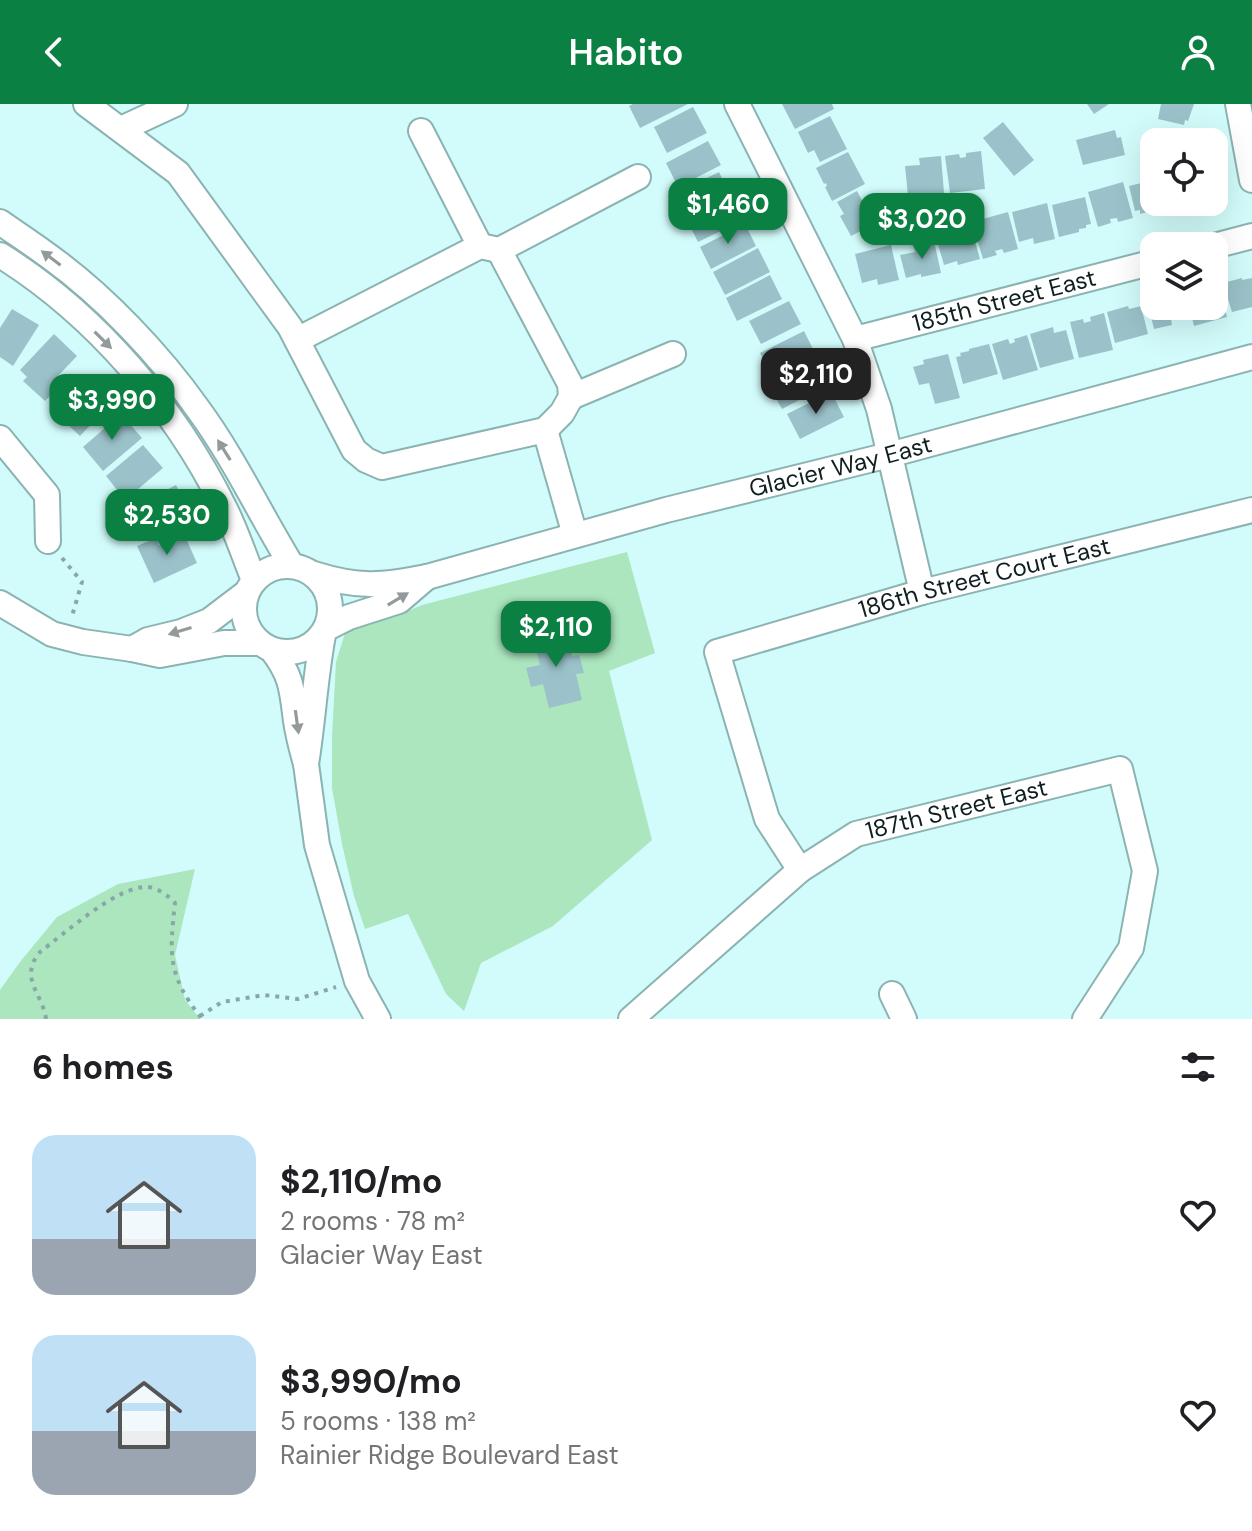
<!DOCTYPE html>
<meta charset="utf-8">
<style>
body{margin:0;font-family:"DM Sans",sans-serif;background:#f6f6f6;color:#202124;height:100vh;display:flex;flex-direction:column;font-size:30px;white-space:nowrap}
*{box-sizing:border-box;margin:0}
p{font-size:26px;color:#757577}
.icon{flex:none;width:44px;height:44px;fill:none;stroke:currentColor;stroke-width:2;stroke-linecap:round;stroke-linejoin:round}
.map{position:relative;height:915px;overflow:hidden}
.side{display:flex;flex-direction:column;background:#fff;flex:1}
.side>*{flex:none}
.tools{position:absolute;left:1140px;top:24px;display:grid;gap:16px}
.tools a{display:grid;place-items:center;width:88px;height:88px;border-radius:16px;background:#fff;box-shadow:0 8px 32px #0002;font-size:40px}
.price{position:absolute;translate:-50% -68px;padding:0 18px;border-radius:16px;background:#0b8043;color:#fff;font-size:26px;line-height:52px;filter:drop-shadow(0 2px 4px #0008)}
.price::after{content:'';position:absolute;left:50%;top:48px;width:24px;height:18px;margin-left:-12px;background:inherit;clip-path:polygon(0 0,100% 0,50% 100%)}
.price.on{background:#222;color:#fff}
ul{padding:0;list-style:none}
li{display:flex;align-items:center;gap:24px;height:200px;padding:0 32px}
li span{display:grid;place-items:center;flex:none;width:224px;height:160px;border-radius:24px;color:#555}
li>.icon{margin-inline-start:auto}
span .icon{width:96px;height:96px;fill:#fffc;stroke-width:1}
li b{font-size:34px}
h2{display:flex;justify-content:space-between;align-items:center;height:96px;padding:0 32px;font-size:34px}
header{display:flex;justify-content:space-between;align-items:center;height:104px;padding:0 32px;background:#0b8043;color:#fff;font-size:36px;font-weight:600}
.map>svg:first-child{display:block}
</style>
<header><svg class="icon" aria-label="back" viewBox="0 0 24 24"><path d="M15 5l-7 7 7 7"/></svg>Habito<svg class="icon" aria-label="person" viewBox="0 0 24 24"><circle cx="12" cy="8" r="4"/><path d="M4 21q1-7 8-7t8 7"/></svg></header>
<div class="map">
<svg width="1252" height="915" viewBox="0 0 1252 915">
<rect width="100%" height="100%" fill="#d2fcfb"/>
<g fill="#abe6bf">
<path d="M627,448L655,549L609,567L652,736L553,822L481,859L464,907L446,890L408,810L365,825L354,792L342,740L332,684V632L336,558L346,526L368,514L399,511L422,501Z"/>
<path d="M195,765L175,851L185,896L200,915H0V886L20,858L57,813L118,780Z"/>
</g>
<g fill="#9bc2ca">
<path d="M633,0H688L640,24L629,2Z"/>
<path d="M782,0H832L834,5L795,25Z"/>
<path d="M1087,0H1109L1094,10Z"/>
<path d="M1161,0H1194L1188,17L1185,16L1184,21L1158,15Z"/>
<path d="M693,3L707,29L667,49L654,23Z"/>
<path d="M830,12L847,45L820,58L814,46L808,49L798,28Z"/>
<path d="M1003,18L1034,56L1014,72L983,34Z"/>
<path d="M1115,26L1117,34L1121,33L1125,51L1083,61L1076,36Z"/>
<path d="M708,37L721,61L678,83L666,59Z"/>
<path d="M981,47L985,85L950,89L945,52L959,50L960,54L966,53V49Z"/>
<path d="M848,48L865,80L832,97L825,83L827,82L826,79L824,80L816,64Z"/>
<path d="M941,52L944,89L908,92L905,62L920,61L919,54Z"/>
<path d="M719,68L730,91L686,114L674,90Z"/>
<path d="M1154,76V98H1169L1171,105L1148,110V108L1140,110V106L1135,107L1129,82Z"/>
<path d="M1123,78L1133,114L1118,118L1117,114L1110,115L1111,119L1098,123L1088,88Z"/>
<path d="M857,87L864,100L870,97L880,117L851,132L840,112L844,110L837,98Z"/>
<path d="M1085,93L1091,120L1086,121V124L1079,125V128L1059,133L1052,101Z"/>
<path d="M732,94L743,116L698,138L687,116Z"/>
<path d="M1047,99L1055,135L1034,140L1033,134L1019,138L1012,108Z"/>
<path d="M1008,108L1018,145L1004,149L1002,145L995,147L997,151L983,155L972,118Z"/>
<path d="M745,120L756,142L711,165L700,143Z"/>
<path d="M971,123L980,155L958,161L957,157L944,161L936,133Z"/>
<path d="M934,137L941,169L921,173V170L906,174L900,151L915,148L913,141Z"/>
<path d="M891,141L899,176L878,181L877,175L862,179L855,150Z"/>
<path d="M758,144L770,168L725,191L713,168Z"/>
<path d="M770,171L782,195L737,217L726,194Z"/>
<path d="M1242,174V176L1252,174V203L1232,208L1223,179Z"/>
<path d="M1220,187L1227,213L1194,222L1189,202H1214V189Z"/>
<path d="M1154,194V202H1183L1185,211L1171,215L1172,221L1154,225L1147,196Z"/>
<path d="M789,197L801,220L761,240L749,217Z"/>
<path d="M1128,202L1129,205L1141,202L1148,230L1115,239L1107,208Z"/>
<path d="M12,205L39,221L13,262L0,253V224Z"/>
<path d="M1104,209L1113,246L1079,254L1070,218L1083,215L1084,219L1091,217L1090,213Z"/>
<path d="M1053,223L1054,229L1066,226L1074,255L1040,264L1030,230Z"/>
<path d="M804,227L818,255L774,277L760,249Z"/>
<path d="M54,230L77,252L56,274L62,280L45,297L23,277L27,273L20,266Z"/>
<path d="M1027,231L1038,266L1003,276L992,240L1008,235L1010,240L1015,238L1014,235Z"/>
<path d="M989,240L998,270L963,280L956,253L961,252L960,249L969,247V245Z"/>
<path d="M948,250L960,294L935,300L929,279L919,281L913,263L924,260L923,256Z"/>
<path d="M814,260L826,282L782,305L770,284Z"/>
<path d="M90,276L113,297L80,332L50,304L65,287L73,294Z"/>
<path d="M831,288L844,313L800,335L787,310Z"/>
<path d="M121,310L142,334L103,367L83,343Z"/>
<path d="M143,341L163,364L125,396L106,372Z"/>
<path d="M176,381L190,408L142,433L128,406Z"/>
<path d="M184,430L197,459L154,479L137,442L156,434L159,441Z"/>
<path d="M565,525L572,552L579,551L584,569L576,570L582,596L549,604L543,580L531,583L526,564L540,561L533,533Z"/>
</g>
<g fill="none" stroke-linecap="round" stroke-linejoin="round">
<g stroke="#8bb3b2" stroke-width="28">
<g id="minor">
<path d="M86,0L178,69L290,223L354,346L366,356L382,363L545,326L562,309L571,293L570,280L499,146"/>
<path d="M737,0L855,235L879,305L922,488"/>
<path d="M1238,0L1252,76"/>
<path d="M121,25L175,0"/>
<path d="M421,27L480,142"/>
<path d="M0,118C17,130 34,141 50,153C104,192 160,251 198,305C234,354 260,410 292,462"/>
<path d="M1214,142L1252,132"/>
<path d="M0,151C95,210 175,304 224,403C236,426 244,452 254,476"/>
<path id="s1" d="M855,235L1154,158"/>
<path d="M297,236L480,142L499,146L638,73"/>
<path d="M571,293L673,250"/>
<path d="M545,326L575,431"/>
<path d="M0,334L47,391L48,437"/>
<circle cx="287" cy="505" r="43"/>
<path d="M314,470C358,484 382,482 427,473L399,497L349,513L327,524"/>
<path id="s2" d="M427,473L666,406L889,351L1252,253"/>
<path d="M246,489L209,517L181,528L148,536L132,545L160,551L224,539H260"/>
<path d="M0,499L52,530L83,538L132,545"/>
<path d="M272,546C292,572 292,586 296,617C298,631 302,646 306,660C313,617 315,574 323,531"/>
<path d="M306,660L317,741L357,877L378,915"/>
<path id="s3" d="M800,766L856,730L1120,665L1145,767L1131,844L1085,915"/>
<path d="M892,890L904,915"/>
<path id="s4" d="M631,915L800,766L767,715L717,548L922,488L1252,406"/>
</g>
</g>
<g stroke="#88a8a7" stroke-width="4" stroke-dasharray="4 6" stroke-linecap="butt">
<path d="M62,454L82,478L72,512"/>
<path d="M200,912L222,898L264,891L298,895L336,883"/>
<path d="M46,915C43,890 18,874 40,848C64,830 118,781 148,783C158,784 169,792 175,799C169,852 168,872 202,915"/>
</g>
<use href="#minor" stroke="#fff" stroke-width="24"/>
</g>
<defs><path id="oneway-solid" d="M-6-.8H1V-3.2L6.5 0L1 3.2V.8H-6Z" transform="scale(2)"/></defs>
<g fill="#939a9a">
<use href="#oneway-solid" transform="translate(51 154) rotate(-143)"/>
<use href="#oneway-solid" transform="translate(103 236) rotate(45)"/>
<use href="#oneway-solid" transform="translate(224 346) rotate(-122)"/>
<use href="#oneway-solid" transform="translate(398 495) rotate(-31)"/>
<use href="#oneway-solid" transform="translate(180 527) rotate(163)"/>
<use href="#oneway-solid" transform="translate(297 618) rotate(82)"/>
</g>
<g text-anchor="middle" stroke-width="6" stroke-linejoin="round" paint-order="stroke">
<g font-size="24" fill="#0f1f1f" stroke="#fff">
<text dy="8" stroke="none"><textPath href="#s1" startOffset="154">185th Street East</textPath></text>
<text dy="8" stroke="none"><textPath href="#s2" startOffset="428">Glacier Way East</textPath></text>
<text dy="8" stroke="none"><textPath href="#s4" startOffset="738">186th Street Court East</textPath></text>
<text dy="8" stroke="none"><textPath href="#s3" startOffset="170">187th Street East</textPath></text>
</g>
</g>
</svg>
<div class="tools">
<a><svg class="icon" aria-label="locate" viewBox="0 0 24 24"><circle cx="12" cy="12" r="6"/><path d="M12 2v4M12 18v4M2 12h4M18 12h4"/></svg></a>
<a><svg class="icon" aria-label="layers" viewBox="0 0 24 24"><path d="M12 4l9 5-9 5-9-5zM3 14l9 5 9-5"/></svg></a>
</div>
<b class="price" style="left:728px;top:142px">$1,460</b>
<b class="price" style="left:922px;top:157px">$3,020</b>
<b class="price on" style="left:816px;top:312px">$2,110</b>
<b class="price" style="left:112px;top:338px">$3,990</b>
<b class="price" style="left:167px;top:453px">$2,530</b>
<b class="price" style="left:556px;top:565px">$2,110</b>
</div>
<section class="side">
<h2>6 homes<svg class="icon" aria-label="filters" viewBox="0 0 24 24"><path d="M4 7h16M4 17h16"/><circle cx="9" cy="7" r="2"/><circle cx="15" cy="17" r="2"/></svg></h2>
<ul>
<li><span style="background:linear-gradient(#bfe0f5 65%,#9aa5b1 0)"><svg class="icon" aria-label="home" viewBox="0 0 24 24"><path d="M3 11l9-7 9 7M6 9v11h12V9"/></svg></span><div><b>$2,110/mo</b><p>2 rooms · 78 m²</p><p>Glacier Way East</p></div><svg class="icon" aria-label="heart" viewBox="0 0 24 24"><path d="M12 20l-8-8c-3-5 5-10 8-4 3-6 11-1 8 4z"/></svg></li>
<li><span style="background:linear-gradient(#bfe0f5 60%,#9aa5b1 0)"><svg class="icon" aria-label="home" viewBox="0 0 24 24"><path d="M3 11l9-7 9 7M6 9v11h12V9"/></svg></span><div><b>$3,990/mo</b><p>5 rooms · 138 m²</p><p>Rainier Ridge Boulevard East</p></div><svg class="icon" aria-label="heart" viewBox="0 0 24 24"><path d="M12 20l-8-8c-3-5 5-10 8-4 3-6 11-1 8 4z"/></svg></li>
</ul>
</section>
